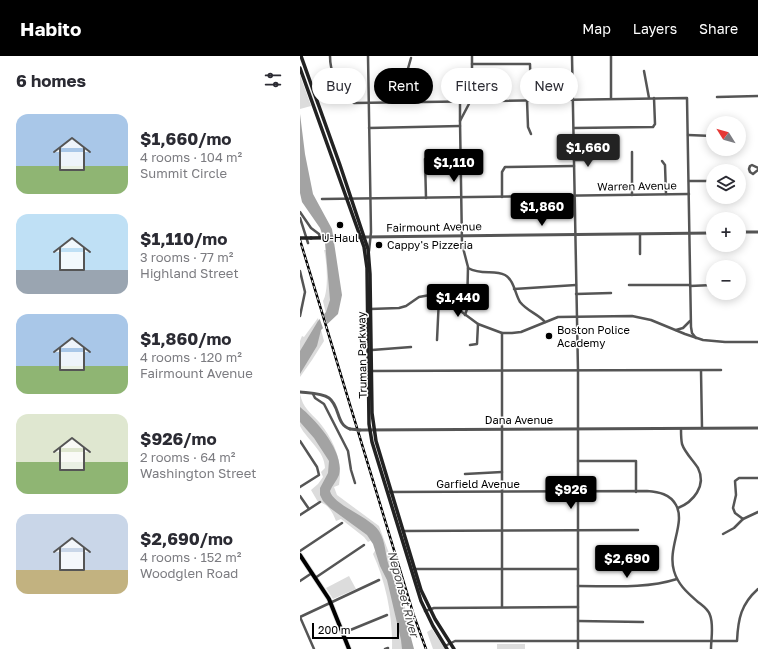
<!DOCTYPE html>
<meta charset="utf-8">
<style>
body{margin:0;font-family:"Golos Text",sans-serif;background:#f7f7f7;color:#2b2b33;height:100vh;display:flex;flex-direction:column;font-size:15px;white-space:nowrap}
*{box-sizing:border-box;margin:0}
p{font-size:13px;color:#7c7c81}
.icon{flex:none;width:22px;height:22px;fill:none;stroke:currentColor;stroke-width:2;stroke-linecap:round;stroke-linejoin:round}
.map{position:relative;flex:1;overflow:hidden}
.panel{display:flex;flex-direction:column;background:#fff;width:300px}
.panel>*{flex:none}
.guide{position:absolute;left:12px;top:12px;width:380px;height:36px;display:flex;gap:8px}
.needle{width:26px;rotate:307deg}
.fabs{position:absolute;left:406px;top:60px;display:grid;gap:8px}
.fabs a{display:grid;place-items:center;width:40px;height:40px;border-radius:50%;background:#fff;box-shadow:0 2px 10px #0003;font-size:20px}
.scale{position:absolute;left:12px;bottom:10px;width:87px;box-sizing:border-box;padding-left:4px;border:2px solid #000;border-top:0;font-size:11px;line-height:14px;white-space:nowrap;color:#000;-webkit-text-stroke:3px #fff;paint-order:stroke}
.price{position:absolute;translate:-50% -34px;padding:0 9px;border-radius:4px;background:#000;color:#fff;font-size:13px;line-height:26px;filter:drop-shadow(0 1px 2px #0008)}
.price::after{content:'';position:absolute;left:50%;top:24px;width:12px;height:9px;margin-left:-6px;background:inherit;clip-path:polygon(0 0,100% 0,50% 100%)}
.price.selected{background:#222;color:#fff}
ul{padding:0;list-style:none}
li{display:flex;align-items:center;gap:12px;height:100px;padding:0 16px}
li span{display:grid;place-items:center;flex:none;width:112px;height:80px;border-radius:12px;color:#555}
li>.icon{margin-inline-start:auto}
span .icon{width:48px;height:48px;fill:#fffc;stroke-width:1}
li b{font-size:17px}
h2{display:flex;justify-content:space-between;align-items:center;height:48px;padding:0 16px;font-size:17px}
.tag{padding:0 14px;border-radius:18px;background:#fff;box-shadow:0 2px 10px #0003;font-size:14px;line-height:36px}
.tag.selected{background:#000;color:#fff}
header{display:flex;align-items:center;gap:24px;box-sizing:border-box;height:56px;padding:0 20px;background:#000;color:#fff}
header strong{font-size:19px}
nav{display:flex;gap:22px;margin-inline-start:auto;font-size:14px}
main{display:flex;flex:1;min-height:0}
.map>svg:first-child{display:block}
</style>
<header>
<strong>Habito</strong>
<nav><a>Map</a><a>Layers</a><a>Share</a></nav>
</header>
<main>
<section class="panel">
<h2>6 homes<svg class="icon" aria-label="filters" viewBox="0 0 24 24"><path d="M4 7h16M4 17h16"/><circle cx="9" cy="7" r="2"/><circle cx="15" cy="17" r="2"/></svg></h2>
<ul>
<li><span style="background:linear-gradient(#a9c7e8 65%,#8fb573 0)"><svg class="icon" aria-label="home" viewBox="0 0 24 24"><path d="M3 11l9-7 9 7M6 9v11h12V9"/></svg></span><div><b>$1,660/mo</b><p>4 rooms · 104 m²</p><p>Summit Circle</p></div></li>
<li><span style="background:linear-gradient(#bfe0f5 70%,#9aa5b1 0)"><svg class="icon" aria-label="home" viewBox="0 0 24 24"><path d="M3 11l9-7 9 7M6 9v11h12V9"/></svg></span><div><b>$1,110/mo</b><p>3 rooms · 77 m²</p><p>Highland Street</p></div></li>
<li><span style="background:linear-gradient(#a9c7e8 65%,#8fb573 0)"><svg class="icon" aria-label="home" viewBox="0 0 24 24"><path d="M3 11l9-7 9 7M6 9v11h12V9"/></svg></span><div><b>$1,860/mo</b><p>4 rooms · 120 m²</p><p>Fairmount Avenue</p></div></li>
<li><span style="background:linear-gradient(#dfe7d0 60%,#8fb573 0)"><svg class="icon" aria-label="home" viewBox="0 0 24 24"><path d="M3 11l9-7 9 7M6 9v11h12V9"/></svg></span><div><b>$926/mo</b><p>2 rooms · 64 m²</p><p>Washington Street</p></div></li>
<li><span style="background:linear-gradient(#c9d6e8 70%,#c2b280 0)"><svg class="icon" aria-label="home" viewBox="0 0 24 24"><path d="M3 11l9-7 9 7M6 9v11h12V9"/></svg></span><div><b>$2,690/mo</b><p>4 rooms · 152 m²</p><p>Woodglen Road</p></div></li>
</ul>
</section>
<div class="map">
<svg width="458" height="593" viewBox="0 0 458 593">
<rect width="100%" height="100%" fill="#fff"/>
<g fill="#dcdcdc">
<path d="M0,19L11,50L0,53Z"/>
<path d="M25,186H30L36,237L27,262L23,245C29,235 27,205 24,194H26Z"/>
<path d="M18,262L24,285L12,304L0,321V285L2,280L4,281Z"/>
<path d="M0,338C3,352 10,356 19,366C34,384 43,405 39,429L34,431L37,439L79,470L90,500L108,562V593H92C93,562 86,526 73,498L76,493L75,482L68,486L64,481L41,463L36,465C33,457 28,447 18,446L11,434L18,428L23,421L21,416L25,412C25,395 7,384 0,370C0,365 0,344 0,338Z"/>
<path d="M49,520L56,533L33,543L26,532Z"/>
<path d="M132,573L145,593H133L127,576Z"/>
<rect x="197" y="588" width="28" height="5"/>
</g>
<g fill="#a3a3a3">
<path d="M0,58L5,98L13,138L32,173L42,239L38,258L21,274L17,290L0,318V295L18,265L26,256L30,244L25,186L20,172L2,146L0,137Z"/>
<path d="M0,351C16,364 45,396 39,419C37,424 32,430 30,435C33,449 69,460 79,475C86,486 85,499 89,510C92,520 96,530 99,539C105,557 109,575 114,593H102L101,584L87,524L80,510L73,488L67,479L30,452L23,445L20,439V432L28,417L29,405L14,382L0,366Z"/>
</g>
<path fill="#fff" d="M23,256L28,270L24,275L19,261Z"/>
<g fill="none" stroke-linecap="round" stroke-linejoin="round">
<g stroke="#dbdbdb" stroke-width="5.5">
<path id="primary" d="M0,499L29,543L49,593"/>
</g>
<g stroke="#555" stroke-width="2.5">
<path d="M30,0C30,20 39,29 51,45L54,47L387,42L391,271L392,277L396,282"/>
<path d="M68,0L71,176L69,195"/>
<path d="M172,0V44"/>
<path d="M272,0L278,315V593"/>
<path d="M311,0V42"/>
<path d="M172,8H230L231,43"/>
<path d="M344,15L349,42"/>
<path d="M417,41L458,40"/>
<path d="M160,44V65"/>
<path d="M227,44L228,71L231,78"/>
<path d="M104,46L105,23L111,2"/>
<path d="M69,72L160,70"/>
<path d="M274,72L353,71L355,68L354,42"/>
<path d="M388,79L413,80"/>
<path d="M332,96V139"/>
<path d="M125,103L126,142"/>
<path d="M274,104H287L297,102"/>
<path d="M362,105L365,109L366,138"/>
<path d="M458,112L452,109L450,110L449,113L450,116L453,118L458,114"/>
<path d="M389,125H411"/>
<path d="M202,141V116L205,111L274,110"/>
<path d="M22,143L389,138"/>
<path d="M0,156L11,172L19,178L20,182"/>
<path d="M0,162L8,187"/>
<path d="M340,178V198"/>
<path d="M168,212C182,220 194,213 205,219C214,224 215,238 220,246C227,255 238,258 245,266"/>
<path d="M0,215L5,236L0,260"/>
<path d="M329,229H390"/>
<path d="M390,230L413,229"/>
<path d="M214,233L276,229"/>
<path d="M276,238L311,237"/>
<path d="M70,253L99,252L106,250L119,241L130,239L147,245L178,268L202,277H212L221,276L258,261L332,260L351,264L385,278L403,284L425,286H458"/>
<path d="M165,259L167,253L168,211L162,188L160,65L171,44"/>
<path d="M376,274L383,272L390,265"/>
<path d="M137,284L139,242"/>
<path d="M170,289L177,288L178,268"/>
<path d="M72,294L111,291"/>
<path d="M71,315L421,314"/>
<path d="M401,315L402,372"/>
<path d="M13,338L15,342L24,348L48,395L51,414L55,427"/>
<path d="M0,385L17,411L19,419L0,431"/>
<path d="M278,405H336V436"/>
<path d="M165,418L202,416"/>
<path d="M458,422H439L435,425L436,439L433,452L435,457L443,463L458,456"/>
<path d="M88,436L347,435C359,436 370,438 376,449C386,467 367,492 374,515C378,529 388,537 398,546C403,550 408,553 410,559C414,569 411,583 411,593"/>
<path d="M0,440L9,453"/>
<path d="M378,452C393,446 407,430 398,412C393,404 385,397 382,388C381,383 381,378 381,373"/>
<path d="M0,459L20,446"/>
<path d="M103,475L338,474"/>
<path d="M423,478L434,472L443,463"/>
<path d="M0,495L42,467"/>
<path d="M114,513H278"/>
<path d="M15,522L64,489"/>
<path d="M0,525L12,517"/>
<path d="M278,530C311,530 345,533 377,523"/>
<path d="M202,551V277"/>
<path d="M125,555L134,552L278,551"/>
<path d="M0,561L79,524"/>
<path d="M0,561L14,593"/>
<path d="M278,565L343,566"/>
<path d="M43,577L87,559"/>
<path d="M145,590L155,585H437C438,563 441,548 458,533"/>
<path d="M85,593L88,592"/>
</g>
<g stroke="#555" stroke-width="3">
<path d="M439,176H458"/>
<path d="M65,181L413,177"/>
<path d="M0,336C8,337 22,337 29,342C40,350 36,369 50,373"/>
<path d="M60,374L458,372"/>
</g>
<g stroke="#222" stroke-width="3.5">
<path d="M1,0L40,109L68,193L70,218L72,357L76,385L121,534L135,563L154,593"/>
<path d="M0,12L64,191L67,212L69,368L72,386L121,545L133,570L147,593"/>
<path d="M11,182L62,181"/>
</g>
<use href="#primary" stroke="#000" stroke-width="4"/>
<g stroke="#000" stroke-width="2.5">
<path id="rail" d="M0,184L114,560L126,593"/>
</g>
<use href="#rail" stroke="#fff" stroke-width="1" stroke-dasharray="3" stroke-linecap="butt"/>
<path stroke="#555" stroke-width="3" d="M50,373L60,374"/>
<path stroke="#222" stroke-width="3.5" d="M0,182H11"/>
</g>
<g fill="#000" stroke="#fff" stroke-width="1.5">
<circle cx="40" cy="169" r="4"/>
<circle cx="79" cy="189" r="4"/>
<circle cx="249" cy="280" r="4"/>
</g>
<g text-anchor="middle" stroke-width="3" stroke-linejoin="round" paint-order="stroke">
<g font-size="11" fill="#000" stroke="#fff">
<text transform="translate(337 130) rotate(-1)" y="4">Warren Avenue</text>
<text transform="translate(134 171) rotate(-1)" y="4">Fairmount Avenue</text>
<text transform="translate(62 299) rotate(-91)" y="4">Truman Parkway</text>
<text x="219" y="368">Dana Avenue</text>
<text x="178" y="432">Garfield Avenue</text>
</g>
<g font-size="11" fill="#000" stroke="#fff" text-anchor="start">
<text x="40" y="186" text-anchor="middle">U-Haul</text>
<text x="87" y="193">Cappy's Pizzeria</text>
<text x="257" y="278">Boston Police<tspan x="257" dy="13">Academy</tspan></text>
</g>
<g font-size="12" font-style="italic" fill="#444" stroke="#fff">
<text transform="translate(103 538) rotate(75)" y="4">Neponset River</text>
</g>
</g>
</svg>
<div class="fabs">
<a><svg class="needle" viewBox="-14 -14 28 28"><path d="M0-13l5 13h-10z" fill="#e53935"/><path d="M0 13l5-13h-10z" fill="#7c7c81"/></svg></a>
<a><svg class="icon" aria-label="layers" viewBox="0 0 24 24"><path d="M12 4l9 5-9 5-9-5zM3 14l9 5 9-5"/></svg></a>
<a>+</a>
<a>−</a>
</div>
<div class="scale">200 m</div>
<b class="price selected" style="left:288px;top:112px">$1,660</b>
<b class="price" style="left:154px;top:127px">$1,110</b>
<b class="price" style="left:242px;top:171px">$1,860</b>
<b class="price" style="left:158px;top:262px">$1,440</b>
<b class="price" style="left:271px;top:454px">$926</b>
<b class="price" style="left:327px;top:523px">$2,690</b>
<div class="guide">
<a class="tag">Buy</a>
<a class="tag selected">Rent</a>
<a class="tag">Filters</a>
<a class="tag">New</a>
</div>
</div>
</main>
